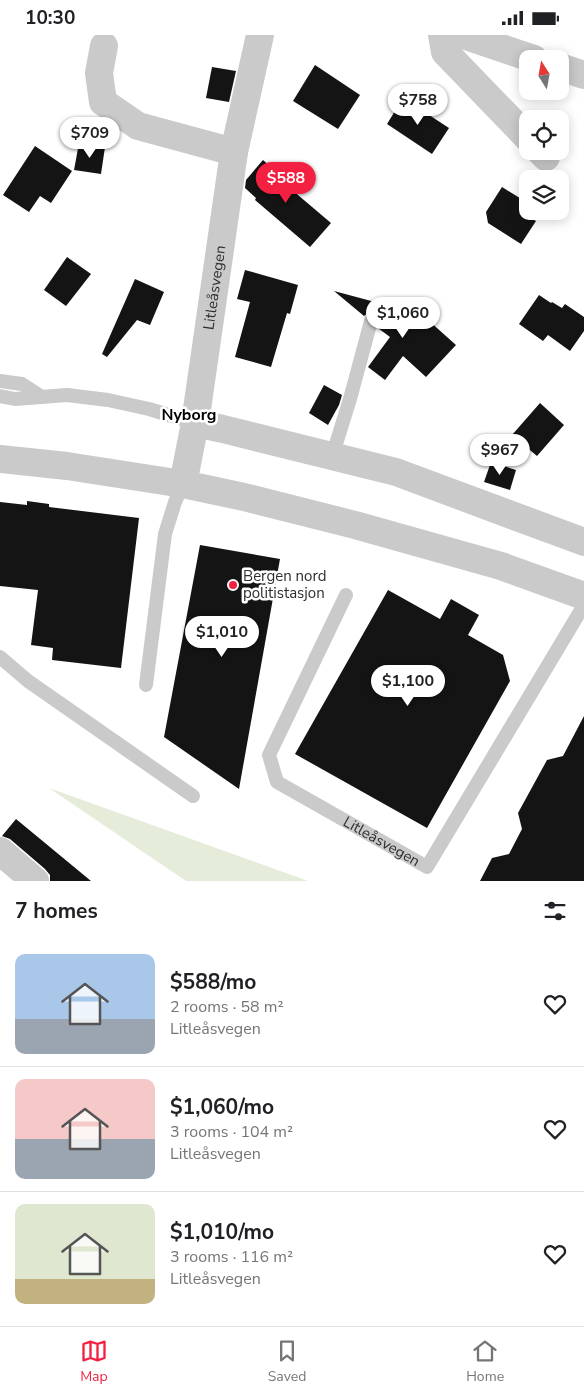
<!DOCTYPE html>
<meta charset="utf-8">
<style>
body{margin:0;font-family:"Nunito Sans",sans-serif;background:#f2f2f2;color:#202124;height:100vh;display:flex;flex-direction:column;font-size:19px;white-space:nowrap}
*{box-sizing:border-box;margin:0}
p{font-size:16px;color:#757577}
.icon{flex:none;width:28px;height:28px;fill:none;stroke:currentColor;stroke-width:2;stroke-linecap:round;stroke-linejoin:round}
.map{position:relative;height:846px;overflow:hidden}
.details{display:flex;flex-direction:column;background:#fff;flex:1}
.details>*{flex:none}
.needle{width:32px;rotate:349deg}
.fabs{position:absolute;left:519px;top:15px;display:grid;gap:10px}
.fabs a{display:grid;place-items:center;width:50px;height:50px;border-radius:10px;background:#fff;box-shadow:0 2px 12px #0003;font-size:25px}
.price{position:absolute;translate:-50% -42px;padding:0 11px;border-radius:18px;background:#fff;color:#222;font-size:16px;line-height:32px;filter:drop-shadow(0 1px 2px #0008)}
.price::after{content:'';position:absolute;left:50%;top:30px;width:15px;height:11px;margin-left:-8px;background:inherit;clip-path:polygon(0 0,100% 0,50% 100%)}
.price.on{background:#f42041;color:#fff}
ul{padding:0;list-style:none}
li{display:flex;align-items:center;gap:15px;height:125px;padding:0 15px}
li+li{border-top:1px solid #e0e0e0}
li span{display:grid;place-items:center;flex:none;width:140px;height:100px;border-radius:10px;color:#555}
li>.icon{margin-inline-start:auto}
span .icon{width:60px;height:60px;fill:#fffc;stroke-width:1}
li b{font-size:21px}
h2{display:flex;justify-content:space-between;align-items:center;height:60px;padding:0 15px;font-size:21px}
.status{display:flex;justify-content:space-between;align-items:center;height:35px;padding:0 25px;background:#fff;direction:ltr}
.status svg{height:14px;fill:currentColor}
.menu{display:flex;justify-content:space-around;align-items:center;height:70px;border-top:1px solid #e0e0e0;background:#fff;font-size:14px;color:#757577}
.menu a{display:grid;justify-items:center;gap:2px}
.menu .on{color:#f42041}
.map>svg:first-child{display:block}
</style>
<div class="status"><b>10:30</b><svg viewBox="0 0 49 12"><path d="M0 12V9h3v3zM5 12V6h3v6zM10 12V3h3v9zM15 12V0h3v12zM26 1h20v11H26zM47 4h2v5h-2z"/></svg></div>
<div class="map">
<svg width="584" height="846" viewBox="0 0 584 846">
<rect width="100%" height="100%" fill="#fff"/>
<path fill="#e5ecda" d="M49,753L308,846H186Z"/>
<g fill="#141414">
<path d="M315,30L360,60L338,94L293,66Z"/>
<path d="M212,32L236,36L229,67L206,63Z"/>
<path d="M403,63L449,93L432,119L387,89Z"/>
<path d="M79,108L105,112L101,139L74,135Z"/>
<path d="M35,111L72,136L51,168L40,161L29,177L3,160Z"/>
<path d="M263,125L287,146L285,149L331,188L310,212L255,165L256,163L245,153L246,145Z"/>
<path d="M502,152L528,168V176H532L529,182L536,186L521,209L488,188L486,177Z"/>
<path d="M67,222L91,239L66,271L44,255Z"/>
<path d="M245,235L298,250L290,279L287,278L271,332L235,322L250,267L237,264Z"/>
<path d="M135,244L164,257L150,290L137,285L107,322L102,319Z"/>
<path d="M334,256L401,274L421,293L428,285L456,310L426,342L403,321L385,345L368,332L390,302L378,293L380,284L377,280L369,277L364,281Z"/>
<path d="M539,260L551,268L552,267L562,273L565,269L584,282V296L570,316L548,300L543,306L519,289Z"/>
<path d="M324,350L342,360L339,370L328,390L309,378Z"/>
<path d="M540,368L564,390L537,421L512,400Z"/>
<path d="M491,427L516,435L510,455L484,447Z"/>
<path d="M27,466L49,469V472L139,483L121,633L52,625L53,613L31,610L38,555L0,551V467L27,470Z"/>
<path d="M200,510L280,524L239,754L164,702Z"/>
<path d="M388,555L440,584L451,564L479,580L468,600L503,620L510,646L427,793L295,719Z"/>
<path d="M584,681V846H480L492,823L509,819L522,794L518,778L547,725L563,721Z"/>
<path d="M16,784L91,846H50V840L45,834L10,804L2,801Z"/>
</g>
<g fill="none" stroke-linecap="round" stroke-linejoin="round">
<g stroke="#cacaca" stroke-width="14">
<path d="M0,346L22,349L42,362"/>
<path d="M0,361L15,364L67,360L108,365L149,374L195,388"/>
<path d="M328,420L336,409L350,364L371,286"/>
<path id="s1" d="M346,560L269,720L277,747L427,832L584,570"/>
<path d="M0,622L28,646L193,761"/>
<path d="M146,650L165,499L175,467L183,449"/>
</g>
<g stroke="#cacaca" stroke-width="28">
<path d="M442,0L445,17L528,103"/>
<path d="M463,0L534,24"/>
<path d="M104,11L99,38L103,67L138,91L234,117"/>
<path d="M560,32L584,40"/>
<path d="M540,116L546,122"/>
<path d="M195,388L223,394L396,437L584,507"/>
<path id="s2" d="M183,449L195,388L234,117L260,0"/>
<path d="M0,816L35,846"/>
</g>
<path stroke="#cacaca" stroke-width="28" d="M0,424L67,431L183,449L244,462L355,490L501,531L584,561"/>
</g>
<circle fill="#f42041" stroke="#fff" stroke-width="2" cx="233" cy="550" r="5"/>
<g text-anchor="middle" stroke-width="5" stroke-linejoin="round" paint-order="stroke">
<g font-size="15" fill="#2d2d2d" stroke="#fff">
<text dy="5" stroke="none"><textPath href="#s2" startOffset="199">Litleåsvegen</textPath></text>
<text dy="5" stroke="none"><textPath href="#s1" startOffset="326">Litleåsvegen</textPath></text>
</g>
<g font-size="15" fill="#2d2d2d" stroke="#fff" text-anchor="start">
<text x="243" y="546">Bergen nord<tspan x="243" dy="17">politistasjon</tspan></text>
</g>
<g font-size="16" font-weight="bold" fill="#000" stroke="#fff">
<text x="189" y="385">Nyborg</text>
</g>
</g>
</svg>
<div class="fabs">
<a><svg class="needle" viewBox="-14 -14 28 28"><path d="M0-13l5 13h-10z" fill="#e53935"/><path d="M0 13l5-13h-10z" fill="#757577"/></svg></a>
<a><svg class="icon" aria-label="locate" viewBox="0 0 24 24"><circle cx="12" cy="12" r="6"/><path d="M12 2v4M12 18v4M2 12h4M18 12h4"/></svg></a>
<a><svg class="icon" aria-label="layers" viewBox="0 0 24 24"><path d="M12 4l9 5-9 5-9-5zM3 14l9 5 9-5"/></svg></a>
</div>
<b class="price" style="left:418px;top:91px">$758</b>
<b class="price" style="left:90px;top:124px">$709</b>
<b class="price on" style="left:286px;top:169px">$588</b>
<b class="price" style="left:403px;top:304px">$1,060</b>
<b class="price" style="left:500px;top:441px">$967</b>
<b class="price" style="left:222px;top:623px">$1,010</b>
<b class="price" style="left:408px;top:672px">$1,100</b>
</div>
<section class="details">
<h2>7 homes<svg class="icon" aria-label="filters" viewBox="0 0 24 24"><path d="M4 7h16M4 17h16"/><circle cx="9" cy="7" r="2"/><circle cx="15" cy="17" r="2"/></svg></h2>
<ul>
<li><span style="background:linear-gradient(#a9c7e8 65%,#9aa5b1 0)"><svg class="icon" aria-label="home" viewBox="0 0 24 24"><path d="M3 11l9-7 9 7M6 9v11h12V9"/></svg></span><div><b>$588/mo</b><p>2 rooms · 58 m²</p><p>Litleåsvegen</p></div><svg class="icon" aria-label="heart" viewBox="0 0 24 24"><path d="M12 20l-8-8c-3-5 5-10 8-4 3-6 11-1 8 4z"/></svg></li>
<li><span style="background:linear-gradient(#f6c9c9 60%,#9aa5b1 0)"><svg class="icon" aria-label="home" viewBox="0 0 24 24"><path d="M3 11l9-7 9 7M6 9v11h12V9"/></svg></span><div><b>$1,060/mo</b><p>3 rooms · 104 m²</p><p>Litleåsvegen</p></div><svg class="icon" aria-label="heart" viewBox="0 0 24 24"><path d="M12 20l-8-8c-3-5 5-10 8-4 3-6 11-1 8 4z"/></svg></li>
<li><span style="background:linear-gradient(#dfe7d0 75%,#c2b280 0)"><svg class="icon" aria-label="home" viewBox="0 0 24 24"><path d="M3 11l9-7 9 7M6 9v11h12V9"/></svg></span><div><b>$1,010/mo</b><p>3 rooms · 116 m²</p><p>Litleåsvegen</p></div><svg class="icon" aria-label="heart" viewBox="0 0 24 24"><path d="M12 20l-8-8c-3-5 5-10 8-4 3-6 11-1 8 4z"/></svg></li>
</ul>
</section>
<nav class="menu">
<a class="on"><svg class="icon" aria-label="map" viewBox="0 0 24 24"><path d="M3 6l6-2 6 2 6-2v14l-6 2-6-2-6 2zM9 4v14M15 6v14"/></svg>Map</a>
<a><svg class="icon" aria-label="saved" viewBox="0 0 24 24"><path d="M7 4h10v16l-5-4-5 4z"/></svg>Saved</a>
<a><svg class="icon" aria-label="home" viewBox="0 0 24 24"><path d="M3 11l9-7 9 7M6 9v11h12V9"/></svg>Home</a>
</nav>
